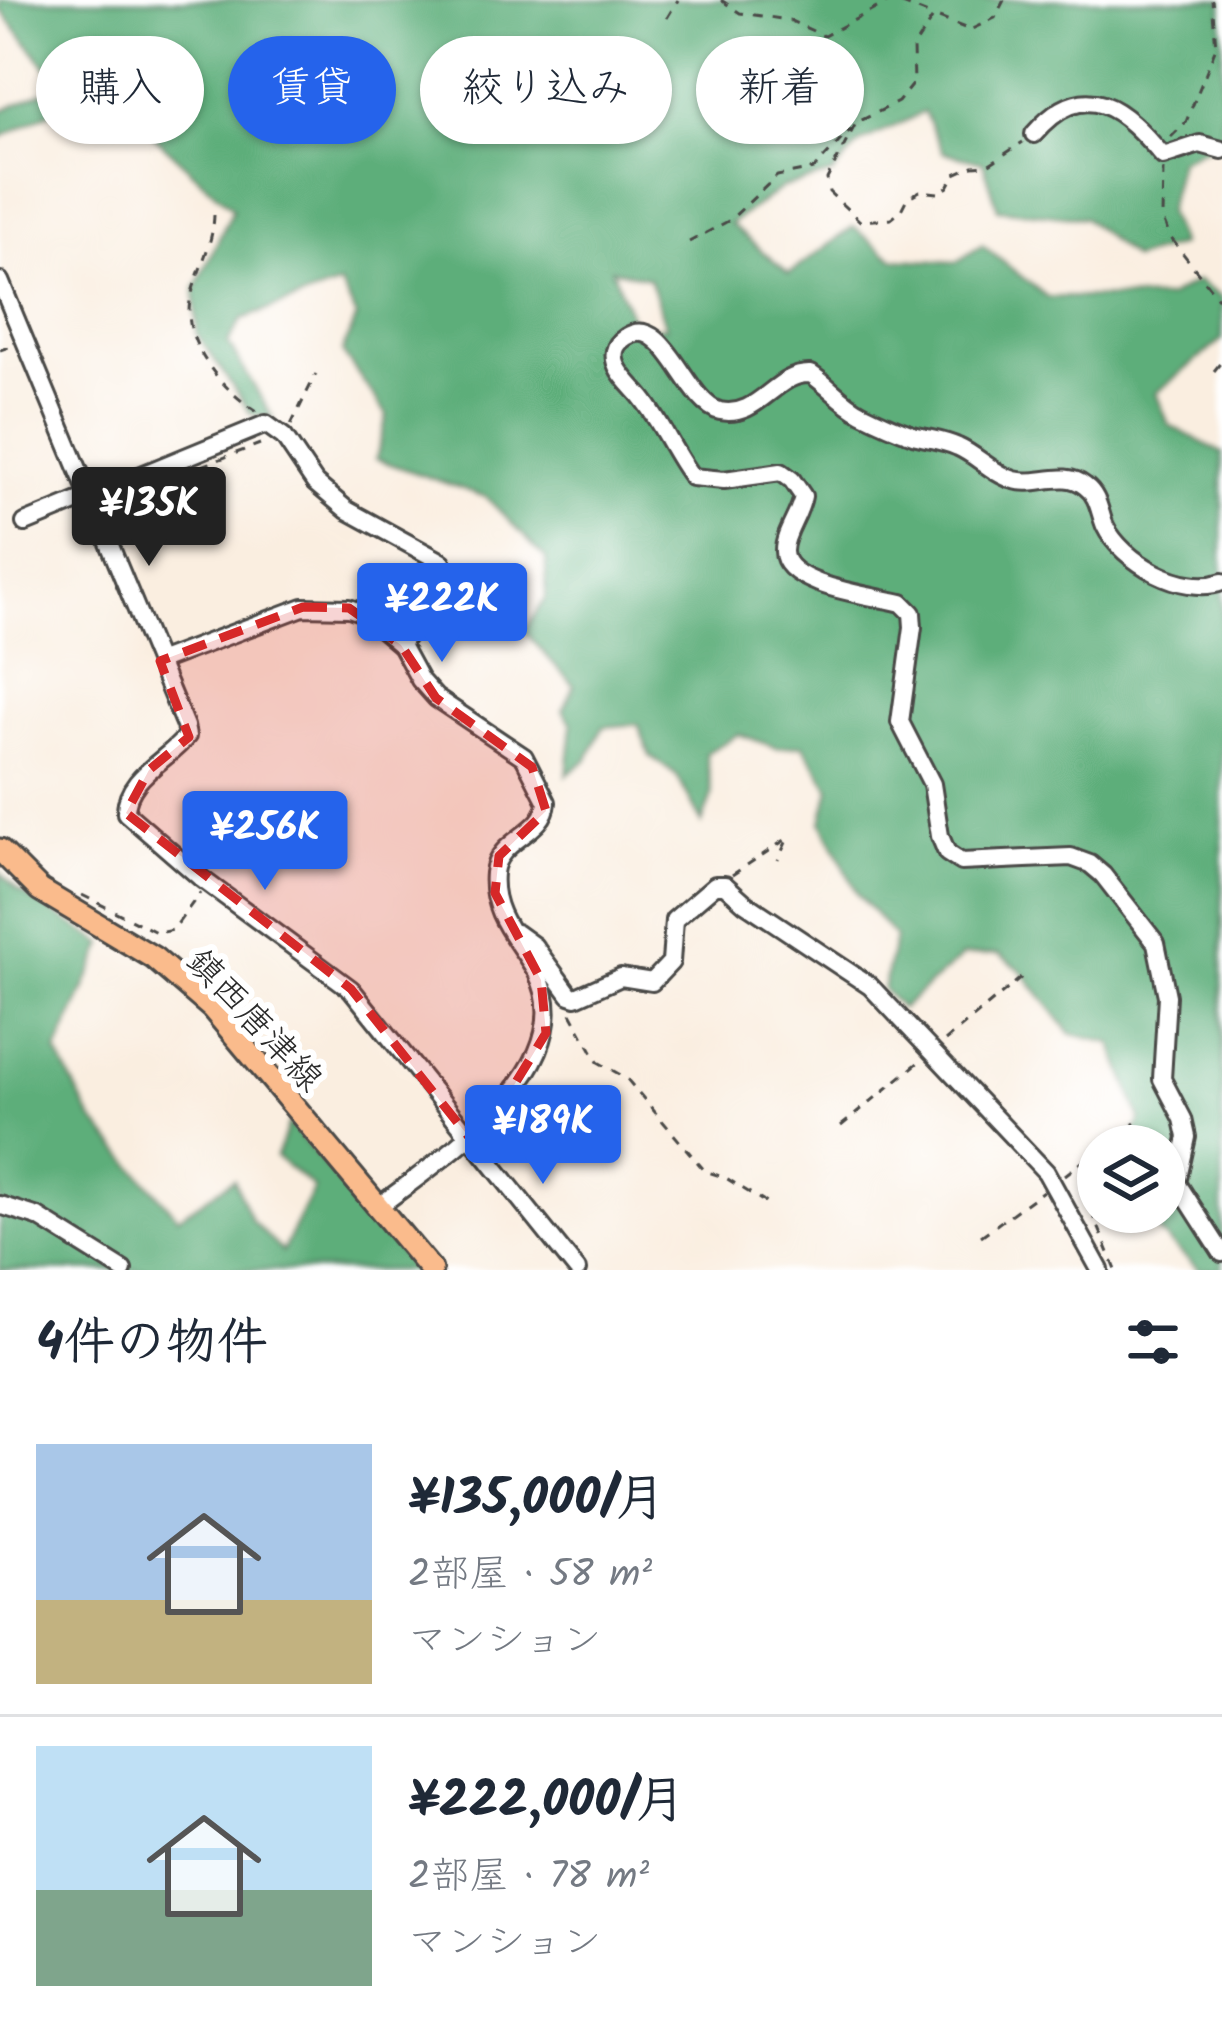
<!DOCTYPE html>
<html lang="ja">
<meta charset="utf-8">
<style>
body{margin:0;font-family:Kalam,"Klee One",sans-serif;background:#f2f2f3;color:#1f2937;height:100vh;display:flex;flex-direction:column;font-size:45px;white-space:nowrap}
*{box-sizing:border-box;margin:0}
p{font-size:39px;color:#747a83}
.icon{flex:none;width:66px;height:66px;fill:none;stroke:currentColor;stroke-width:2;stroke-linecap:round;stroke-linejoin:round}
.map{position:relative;height:1270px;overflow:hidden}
.side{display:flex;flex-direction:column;background:#fff;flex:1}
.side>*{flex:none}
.top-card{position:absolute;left:36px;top:36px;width:1152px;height:108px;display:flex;gap:24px}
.controls{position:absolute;left:1077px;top:1125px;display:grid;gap:24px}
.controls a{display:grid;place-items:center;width:108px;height:108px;border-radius:50%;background:#fff;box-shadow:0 3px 9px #0004;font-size:60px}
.price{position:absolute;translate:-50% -102px;padding:0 27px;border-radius:12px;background:#2563eb;color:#fff;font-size:39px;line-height:78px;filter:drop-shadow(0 3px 6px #0008)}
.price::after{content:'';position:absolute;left:50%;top:72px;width:36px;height:27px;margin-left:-18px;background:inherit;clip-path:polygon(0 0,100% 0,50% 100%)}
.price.active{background:#222;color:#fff}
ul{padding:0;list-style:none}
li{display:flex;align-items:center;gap:36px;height:300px;padding:0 36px}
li+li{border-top:3px solid #e0e1e3}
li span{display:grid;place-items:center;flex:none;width:336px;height:240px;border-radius:0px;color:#555}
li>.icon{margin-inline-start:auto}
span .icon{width:144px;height:144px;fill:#fffc;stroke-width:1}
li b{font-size:51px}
h2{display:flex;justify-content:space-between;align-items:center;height:144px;padding:0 36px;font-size:51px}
.tag{padding:0 42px;border-radius:54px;background:#fff;box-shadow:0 3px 9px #0004;font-size:42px;line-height:108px}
.tag.active{background:#2563eb;color:#fff}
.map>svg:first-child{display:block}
</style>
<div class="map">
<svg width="1222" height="1270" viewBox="0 0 1222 1270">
<rect width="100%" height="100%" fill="#fff"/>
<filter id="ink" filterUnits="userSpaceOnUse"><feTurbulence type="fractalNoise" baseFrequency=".00833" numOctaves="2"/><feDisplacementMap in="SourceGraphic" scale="24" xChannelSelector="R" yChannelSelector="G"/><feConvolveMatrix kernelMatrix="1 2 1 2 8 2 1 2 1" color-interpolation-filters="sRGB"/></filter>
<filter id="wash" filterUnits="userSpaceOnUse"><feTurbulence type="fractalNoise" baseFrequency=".004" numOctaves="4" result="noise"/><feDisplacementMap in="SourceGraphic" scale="48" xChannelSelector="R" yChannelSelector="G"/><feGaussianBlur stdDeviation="2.7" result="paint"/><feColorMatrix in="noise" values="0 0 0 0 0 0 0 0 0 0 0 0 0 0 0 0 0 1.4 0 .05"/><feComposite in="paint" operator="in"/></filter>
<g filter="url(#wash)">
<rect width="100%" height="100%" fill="#faeee0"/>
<g fill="#5dae7a" stroke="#446c52" stroke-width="3" fill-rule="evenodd">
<path d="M0,0H1222V135L1216,143L1179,160L1167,212L1180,245L1133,259L1084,218L998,209L983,162L943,152L924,112L860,143L833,174L784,187L730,224L789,274L853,227L894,259L957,262L982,245L1047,297L1167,298L1197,281L1222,298V340L1156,393L1169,425L1222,453V1270H1199L1137,1212H1164V1146H1127L1141,1120L1112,1043L1071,1034L1021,970L999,954L963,956L901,1009L883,989L895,937L858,895L822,822L830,788L803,745L777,748L739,734L706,753L712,795L702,823L677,776L650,756L638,724L603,727L588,759L567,775L572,724L563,710L574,686L524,631L546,598V559L486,497L376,459L387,415L342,352L357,317L340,285L242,319L228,343L273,418L251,414L197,334L195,289L233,209L123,108L74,100L0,138V112L60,84L0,9ZM612,269L649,278L666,327L635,326Z"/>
<path d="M0,872L17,890L104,944L57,1052L91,1118L178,1217L234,1179L251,1220L282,1252L314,1188L276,1157L289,1123L415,1270H0Z"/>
</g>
</g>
<g filter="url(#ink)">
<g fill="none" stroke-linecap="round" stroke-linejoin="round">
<g stroke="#4a4846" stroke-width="22">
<g id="minor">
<path d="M1034,134C1086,74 1123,109 1163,156L1200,144L1222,150"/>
<path d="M0,281L185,726L187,736C168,760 125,778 126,813L202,879L351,989L577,1270"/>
<path d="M25,523L266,424L284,437L315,483L347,510L442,562L445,570L401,645"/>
<path d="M1222,582C1184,596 1122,562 1105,526C1099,512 1099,496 1085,486C1064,469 1037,487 1014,480C993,474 977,455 958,447C944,440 928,439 913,435C896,429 878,421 862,413C842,403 829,386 811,374C775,372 759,419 720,411C686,403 665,312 626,337C620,341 616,345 615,351C611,369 632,385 642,398C662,423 673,452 692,477L724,480L781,472L792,480L803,496C800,515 784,533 784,551C783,586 875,596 902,603L912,613L913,627L900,722L932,784L940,836L947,853L961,862L1071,857L1090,864L1103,875L1156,943L1167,996L1162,1079L1183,1119L1187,1137L1177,1183L1222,1253"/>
<path d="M160,661L303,607L349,608L363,613L401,645L420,680L436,698L524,757L547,802C545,834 497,839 494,873C490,915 519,940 537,973C585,1068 440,1159 378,1207"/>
<path d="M516,933L534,946L570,995L576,997L621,977L652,982L671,962L674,920L715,885H725L745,903L870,986L1046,1172L1100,1270"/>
<path d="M0,1205L38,1217L123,1270"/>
</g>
</g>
<g stroke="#4a4846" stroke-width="27">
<path id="major" d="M0,850L40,890L154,958L212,1008L431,1270"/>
</g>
<g stroke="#4a4846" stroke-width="3" stroke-dasharray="9 9" stroke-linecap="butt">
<path d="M721,0L740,13L789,20L824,36L892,0L933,16"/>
<path d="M1004,0L995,18L970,30L934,16L913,48L914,82L898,102L856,123L827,179L829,192L860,221L891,219L900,212L907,198L920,191L939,193L948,187L955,174L973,166L988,165L1023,142"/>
<path d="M667,18L678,0"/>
<path d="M1171,137L1186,122L1216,47L1212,0"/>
<path d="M1163,169L1162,217L1170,237L1222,303"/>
<path d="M214,215C213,246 198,268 191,297C179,341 224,392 259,413"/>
<path d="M689,242L730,220L777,176L814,169L851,129"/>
<path d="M0,350L12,346"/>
<path d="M1214,371L1222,361"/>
<path d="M291,425L316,374"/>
<path d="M202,466L260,444"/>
<path d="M208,867L243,814"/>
<path d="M732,875L788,838L778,860"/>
<path d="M82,895L158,933L173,930L200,893"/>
<path d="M571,1013L598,1062L626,1078L705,1171L726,1178L766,1203"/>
<path d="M945,1041L1022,977"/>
<path d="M841,1126L919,1062"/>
<path d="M1104,1146L1135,1123"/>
<path d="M1065,1175L1098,1150"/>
<path d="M1092,1211L1116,1270"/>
<path d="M981,1236L1043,1191"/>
</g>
<use href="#minor" stroke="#fff" stroke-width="16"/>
<use href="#major" stroke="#fabb8c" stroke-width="21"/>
</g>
</g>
<path fill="#d62828" fill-opacity="0.2" stroke="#d62828" stroke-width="9" stroke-dasharray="24 15" stroke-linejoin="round" d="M303,607L349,608L401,645L436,698L532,767L546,811L499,856L495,893L541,980L546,1033L500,1108L469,1137L351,989L126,813L149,770L189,737L160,661Z"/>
<g text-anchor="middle" stroke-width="12" stroke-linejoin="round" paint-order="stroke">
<g font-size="36" fill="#2b2b2b" stroke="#fff">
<text transform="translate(256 1019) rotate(47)" y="13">鎮西唐津線</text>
</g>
</g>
</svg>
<div class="controls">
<a><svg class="icon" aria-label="layers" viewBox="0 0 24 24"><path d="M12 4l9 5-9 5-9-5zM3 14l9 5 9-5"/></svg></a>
</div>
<b class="price active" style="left:149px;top:569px">¥135K</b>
<b class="price" style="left:442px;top:665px">¥222K</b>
<b class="price" style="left:265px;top:893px">¥256K</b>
<b class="price" style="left:543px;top:1187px">¥189K</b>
<div class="top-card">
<a class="tag">購入</a>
<a class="tag active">賃貸</a>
<a class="tag">絞り込み</a>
<a class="tag">新着</a>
</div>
</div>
<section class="side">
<h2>4件の物件<svg class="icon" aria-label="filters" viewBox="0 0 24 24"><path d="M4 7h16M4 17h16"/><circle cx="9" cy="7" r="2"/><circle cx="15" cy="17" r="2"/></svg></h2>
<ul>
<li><span style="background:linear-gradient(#a9c7e8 65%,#c2b280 0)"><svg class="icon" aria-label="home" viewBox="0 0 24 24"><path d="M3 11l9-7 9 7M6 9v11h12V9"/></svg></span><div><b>¥135,000/月</b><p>2部屋 · 58 m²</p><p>マンション</p></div></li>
<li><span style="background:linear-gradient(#bfe0f5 60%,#7fa58c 0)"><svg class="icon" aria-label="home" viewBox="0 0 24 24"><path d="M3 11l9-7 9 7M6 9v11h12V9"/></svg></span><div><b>¥222,000/月</b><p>2部屋 · 78 m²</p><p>マンション</p></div></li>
</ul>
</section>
